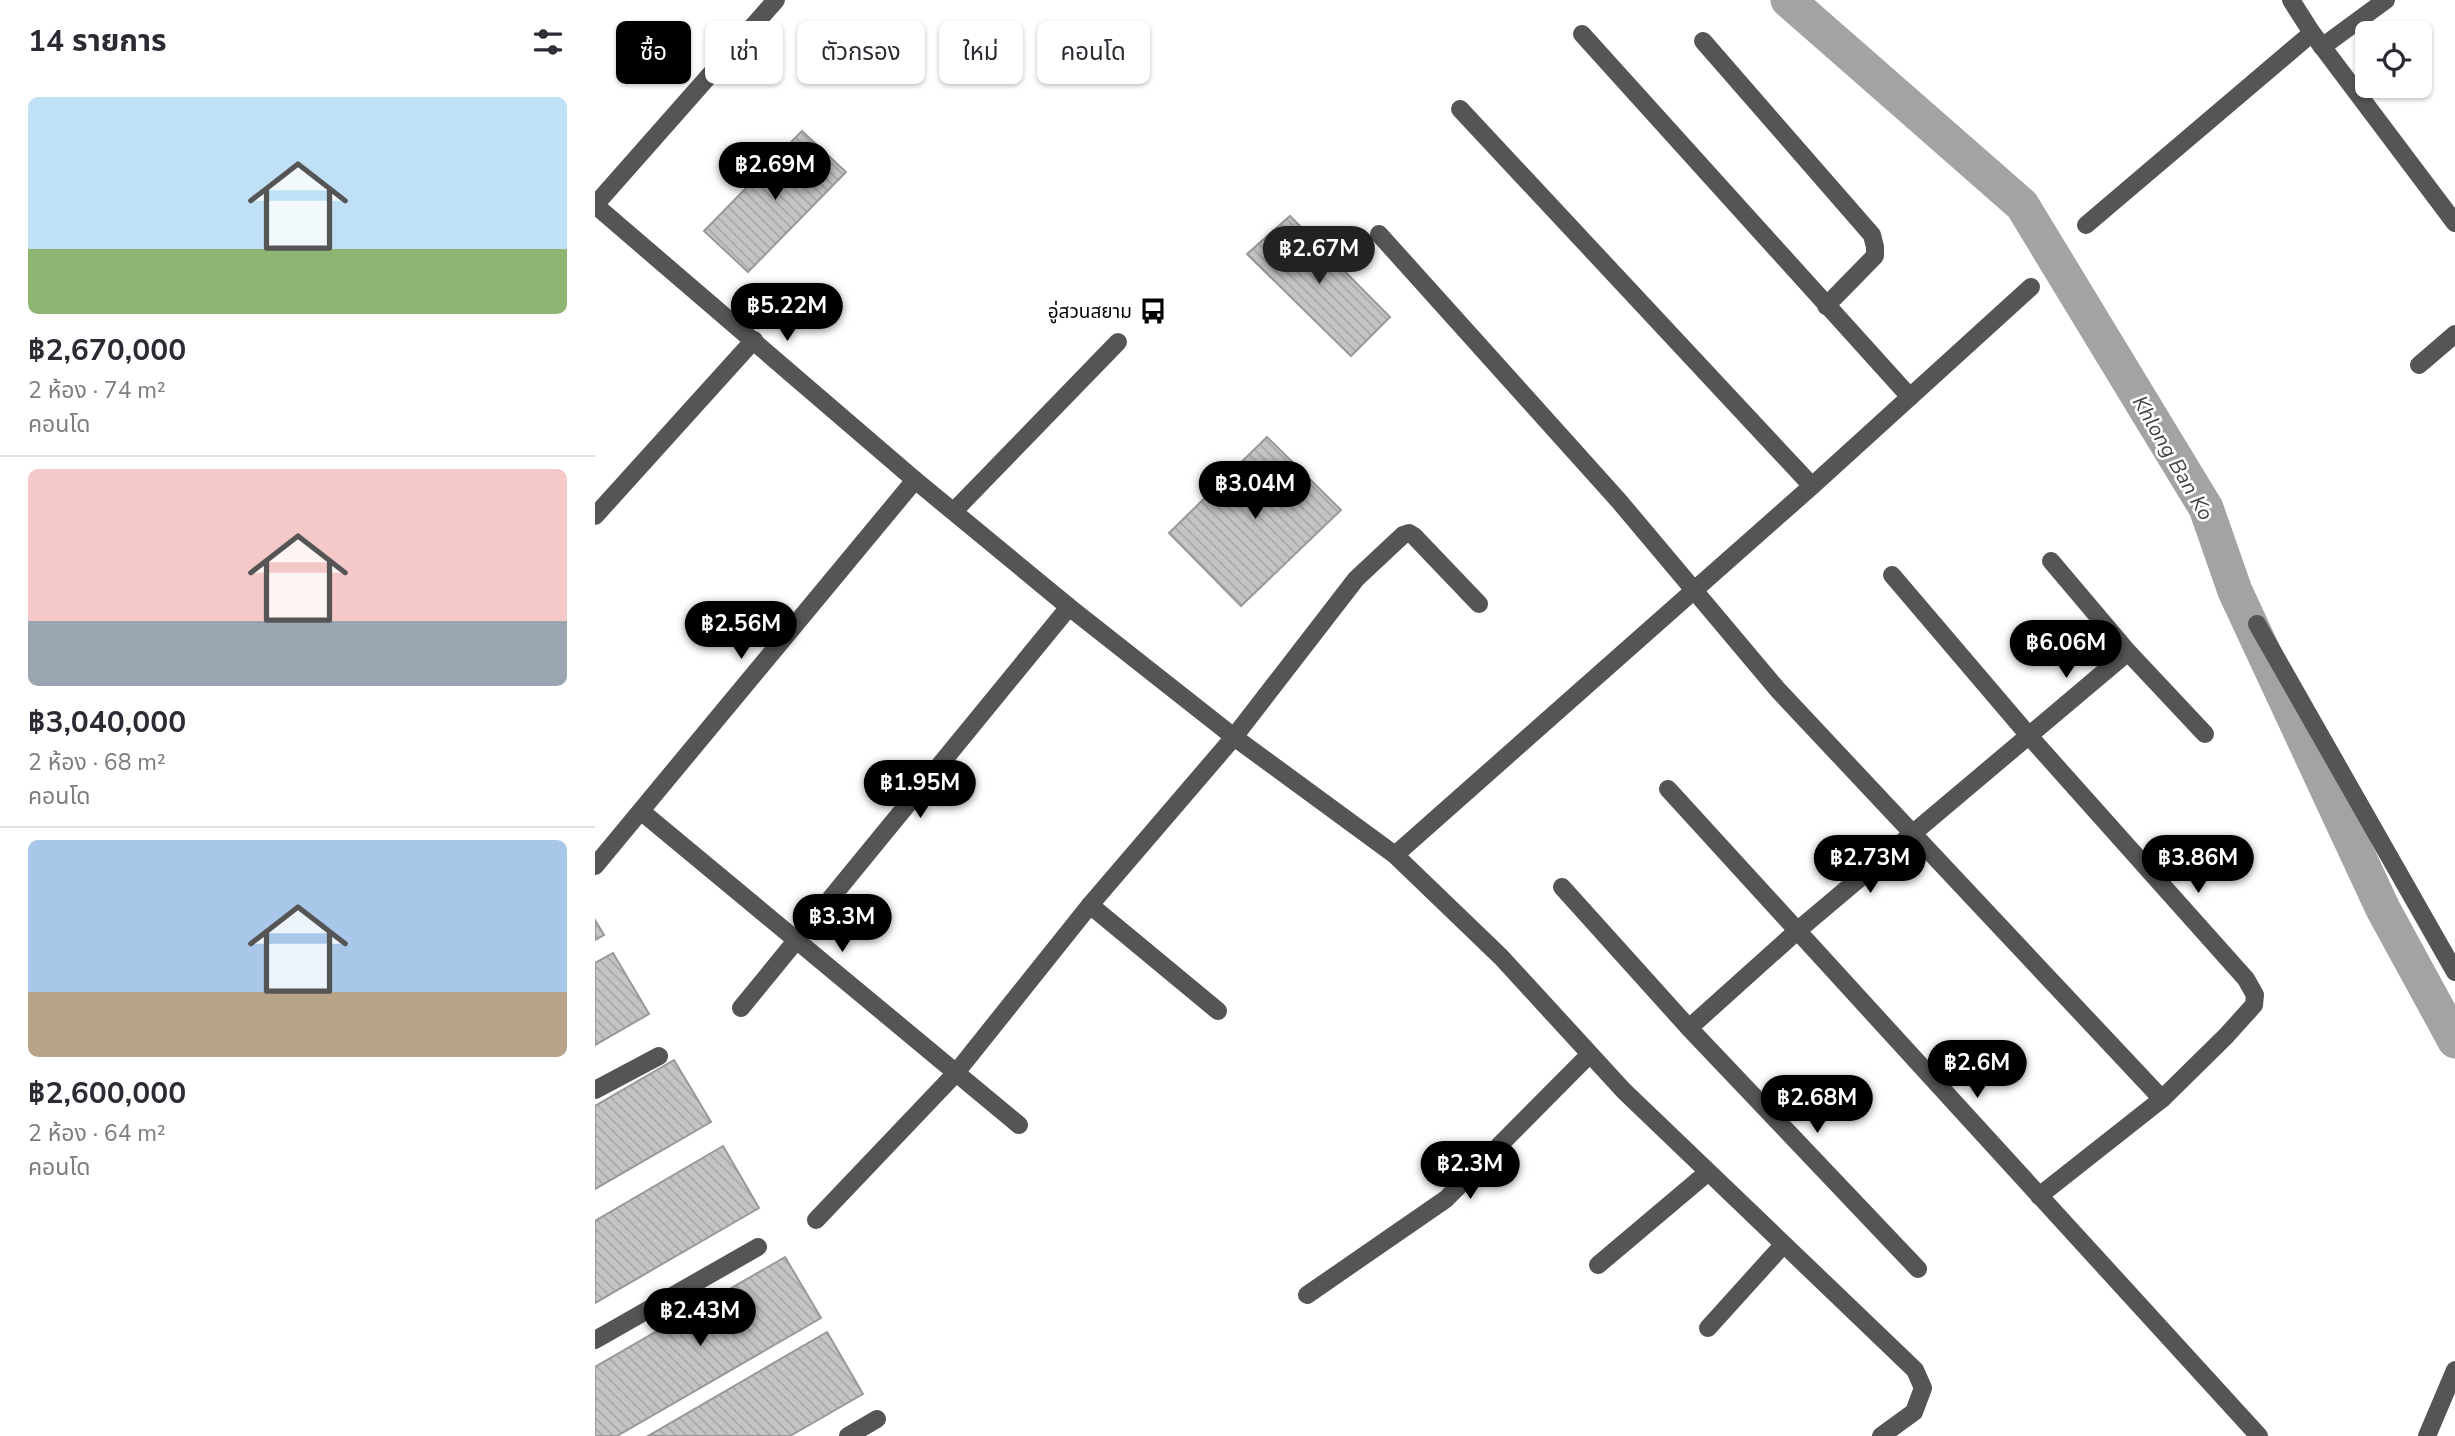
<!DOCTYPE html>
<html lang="th">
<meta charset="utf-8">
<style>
body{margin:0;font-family:"Nunito Sans","Noto Sans Thai",sans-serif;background:#f2f2f3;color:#2b2b33;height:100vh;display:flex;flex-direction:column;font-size:26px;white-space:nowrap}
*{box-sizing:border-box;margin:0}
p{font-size:23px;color:#7c7c81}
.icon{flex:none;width:38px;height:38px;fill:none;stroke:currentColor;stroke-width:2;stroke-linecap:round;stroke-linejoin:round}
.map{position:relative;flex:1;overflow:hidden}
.side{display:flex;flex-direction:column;background:#fff;width:595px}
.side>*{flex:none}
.guide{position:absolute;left:21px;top:21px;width:665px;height:63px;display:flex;gap:14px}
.buttons{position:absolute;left:1760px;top:21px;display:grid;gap:14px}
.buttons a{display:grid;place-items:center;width:77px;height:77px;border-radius:10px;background:#fff;box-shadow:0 2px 5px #0004;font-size:35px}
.price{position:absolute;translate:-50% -60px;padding:0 16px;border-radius:24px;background:#000;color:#fff;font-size:23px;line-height:46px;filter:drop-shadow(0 2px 4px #0008)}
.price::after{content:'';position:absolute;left:50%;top:42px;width:21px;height:16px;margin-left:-10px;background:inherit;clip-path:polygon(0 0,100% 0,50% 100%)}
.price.selected{background:#222;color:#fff}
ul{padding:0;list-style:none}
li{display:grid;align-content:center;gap:14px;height:371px;padding:0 28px}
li+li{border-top:2px solid #e1e1e2}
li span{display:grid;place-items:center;height:217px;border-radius:10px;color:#555}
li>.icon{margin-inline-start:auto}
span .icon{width:126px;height:126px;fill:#fffc;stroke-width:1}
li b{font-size:30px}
h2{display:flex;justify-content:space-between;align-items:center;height:84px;padding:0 28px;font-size:30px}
.chip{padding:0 24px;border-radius:10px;background:#fff;box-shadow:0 2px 5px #0004;font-size:24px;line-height:63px}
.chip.selected{background:#000;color:#fff}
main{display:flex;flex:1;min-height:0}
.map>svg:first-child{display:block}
</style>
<main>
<section class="side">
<h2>14 รายการ<svg class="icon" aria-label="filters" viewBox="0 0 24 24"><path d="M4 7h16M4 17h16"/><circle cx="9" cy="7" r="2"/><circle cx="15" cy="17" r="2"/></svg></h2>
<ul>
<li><span style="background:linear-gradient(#bfe0f5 70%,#8fb573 0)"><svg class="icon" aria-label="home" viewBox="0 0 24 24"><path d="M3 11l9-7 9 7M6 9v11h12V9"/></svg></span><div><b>฿2,670,000</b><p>2 ห้อง · 74 m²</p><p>คอนโด</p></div></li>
<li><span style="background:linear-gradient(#f6c9c9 70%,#9aa5b1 0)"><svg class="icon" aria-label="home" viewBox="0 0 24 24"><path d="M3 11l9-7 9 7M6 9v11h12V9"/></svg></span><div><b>฿3,040,000</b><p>2 ห้อง · 68 m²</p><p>คอนโด</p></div></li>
<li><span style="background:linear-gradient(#a9c7e8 70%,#b9a48a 0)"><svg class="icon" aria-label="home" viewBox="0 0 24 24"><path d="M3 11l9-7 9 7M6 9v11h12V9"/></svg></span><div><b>฿2,600,000</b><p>2 ห้อง · 64 m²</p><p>คอนโด</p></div></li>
</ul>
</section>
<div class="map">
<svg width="1860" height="1436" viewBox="0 0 1860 1436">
<defs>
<pattern id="building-back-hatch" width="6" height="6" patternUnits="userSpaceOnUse" patternTransform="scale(1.75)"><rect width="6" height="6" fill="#c4c4c4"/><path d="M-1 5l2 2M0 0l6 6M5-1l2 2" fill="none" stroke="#a7a7a7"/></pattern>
</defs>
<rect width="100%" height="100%" fill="#fff"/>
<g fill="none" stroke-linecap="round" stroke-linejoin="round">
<path stroke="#a3a3a3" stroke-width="35" d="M1193,0L1427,205L1611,508L1640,591L1788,909L1860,1041"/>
</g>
<g fill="url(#building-back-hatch)" stroke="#999" stroke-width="2">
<path d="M207,131L251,172L153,272L109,231Z"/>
<path d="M695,216L795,317L756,356L652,254Z"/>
<path d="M672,437L746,510L646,606L574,533Z"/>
<path d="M0,920L9,935L0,940Z"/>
<path d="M18,953L54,1014L0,1045V963Z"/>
<path d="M79,1060L116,1122L0,1189V1106Z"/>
<path d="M128,1146L164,1208L0,1303V1221Z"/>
<path d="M190,1257L226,1318L22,1436H0V1367Z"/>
<path d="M232,1332L268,1394L195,1436H53Z"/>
</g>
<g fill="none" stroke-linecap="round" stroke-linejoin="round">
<g stroke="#555" stroke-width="18">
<path d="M1696,0L1717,33L1860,223"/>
<path d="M987,34L1315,397"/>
<path d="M1108,41L1277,235L1280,247V256L1231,306"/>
<path d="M1727,47L1791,0"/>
<path d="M865,109L1217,486"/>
<path d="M0,205L320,480L474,607L639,737L800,855L906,957L1029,1091L1320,1370L1328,1388L1319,1412L1286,1436"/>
<path d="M0,205L181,0"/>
<path d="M1491,225L1717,33"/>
<path d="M784,234L1024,501L1183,690L1567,1099"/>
<path d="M1824,365L1860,334"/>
<path d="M359,511L523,342"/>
<path d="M0,516L159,340"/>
<path d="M1456,561L1533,652L1610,734"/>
<path d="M1297,575L1435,737L1651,979L1660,995L1659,1005L1631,1036L1567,1099L1444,1196"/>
<path d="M1662,624L1860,972"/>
<path d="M1073,789L1664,1436"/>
<path d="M47,812L424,1125"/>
<path d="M800,855L1217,486L1436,287"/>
<path d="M0,866L320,480"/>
<path d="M967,887L1094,1028L1323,1269"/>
<path d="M495,905L623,1011"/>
<path d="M146,1008L474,607"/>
<path d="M1094,1028L1202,931L1533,652"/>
<path d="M0,1090L64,1056"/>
<path d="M221,1220L360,1074L495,905L639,737L761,579L808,535L814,533L819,536L884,604"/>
<path d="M1003,1265L1112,1173"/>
<path d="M712,1295L851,1199L994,1055"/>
<path d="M1113,1328L1188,1245"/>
<path d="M0,1340L163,1247"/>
<path d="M253,1436L282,1419"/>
<path d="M1832,1436L1860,1370"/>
</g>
</g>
<defs>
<g id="bus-bare" transform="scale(2.1)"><path d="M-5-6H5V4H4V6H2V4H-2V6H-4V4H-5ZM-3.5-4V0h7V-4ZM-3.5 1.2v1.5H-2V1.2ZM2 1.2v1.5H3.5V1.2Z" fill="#000" stroke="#fff" stroke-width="2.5" paint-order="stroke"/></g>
</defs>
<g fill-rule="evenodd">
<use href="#bus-bare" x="558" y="311"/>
</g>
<g text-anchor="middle" stroke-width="5" stroke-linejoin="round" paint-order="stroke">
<g font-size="19" fill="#000" stroke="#fff" text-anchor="end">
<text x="537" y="318">อู่สวนสยาม</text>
</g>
<g font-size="21" font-style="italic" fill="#444" stroke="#fff">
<text transform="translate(1578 458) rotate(60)" y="7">Khlong Ban Ko</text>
</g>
</g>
</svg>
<div class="buttons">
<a><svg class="icon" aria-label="locate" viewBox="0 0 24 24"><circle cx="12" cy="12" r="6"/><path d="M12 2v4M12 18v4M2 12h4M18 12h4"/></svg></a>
</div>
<b class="price" style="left:180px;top:202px">฿2.69M</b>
<b class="price selected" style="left:724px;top:286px">฿2.67M</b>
<b class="price" style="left:192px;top:343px">฿5.22M</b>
<b class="price" style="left:660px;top:521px">฿3.04M</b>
<b class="price" style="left:146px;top:661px">฿2.56M</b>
<b class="price" style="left:1471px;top:680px">฿6.06M</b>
<b class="price" style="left:325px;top:820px">฿1.95M</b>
<b class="price" style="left:1275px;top:895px">฿2.73M</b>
<b class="price" style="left:1603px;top:895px">฿3.86M</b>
<b class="price" style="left:247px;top:954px">฿3.3M</b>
<b class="price" style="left:1382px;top:1100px">฿2.6M</b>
<b class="price" style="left:1222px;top:1135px">฿2.68M</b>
<b class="price" style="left:875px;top:1201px">฿2.3M</b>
<b class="price" style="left:105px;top:1348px">฿2.43M</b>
<div class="guide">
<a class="chip selected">ซื้อ</a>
<a class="chip">เช่า</a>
<a class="chip">ตัวกรอง</a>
<a class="chip">ใหม่</a>
<a class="chip">คอนโด</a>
</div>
</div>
</main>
